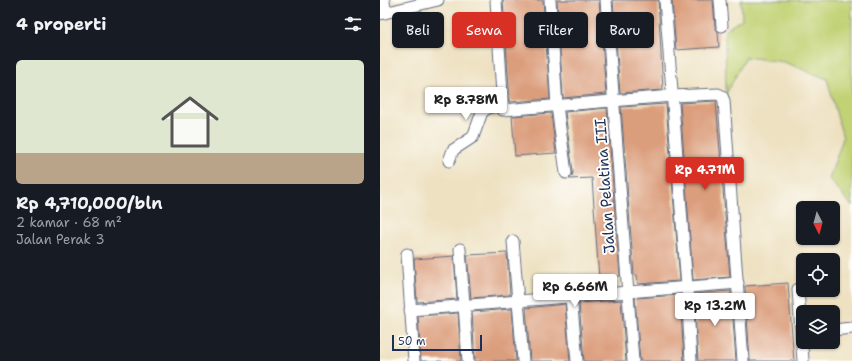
<!DOCTYPE html>
<html lang="id">
<meta charset="utf-8">
<style>
body{margin:0;font-family:"Shantell Sans",sans-serif;background:#242831;color:#f1f3f6;height:100vh;display:flex;flex-direction:column;font-size:15px;white-space:nowrap}
*{box-sizing:border-box;margin:0}
p{font-size:13px;color:#9ea1a6}
.icon{flex:none;width:22px;height:22px;fill:none;stroke:currentColor;stroke-width:2;stroke-linecap:round;stroke-linejoin:round}
.map{position:relative;flex:1;overflow:hidden}
.panel{display:flex;flex-direction:column;background:#171b24;width:380px}
.panel>*{flex:none}
.banner{position:absolute;left:12px;top:12px;width:380px;height:36px;display:flex;gap:8px}
.needle{width:26px;rotate:174deg}
.tools{position:absolute;left:416px;top:201px;display:grid;gap:8px}
.tools a{display:grid;place-items:center;width:44px;height:44px;border-radius:6px;background:#171b24;box-shadow:0 1px 3px #0004;font-size:20px}
.scale{position:absolute;left:12px;bottom:10px;width:90px;box-sizing:border-box;padding-left:4px;border:2px solid #1b2f5e;border-top:0;font-size:11px;line-height:14px;white-space:nowrap;color:#1b2f5e;-webkit-text-stroke:3px #fdfcf7;paint-order:stroke}
.price{position:absolute;translate:-50% -34px;padding:0 9px;border-radius:4px;background:#fff;color:#222;font-size:13px;line-height:26px;filter:drop-shadow(0 1px 2px #0008)}
.price::after{content:'';position:absolute;left:50%;top:24px;width:12px;height:9px;margin-left:-6px;background:inherit;clip-path:polygon(0 0,100% 0,50% 100%)}
.price.active{background:#d93025;color:#fff}
ul{padding:0;list-style:none}
li{display:grid;align-content:center;gap:8px;height:212px;padding:0 16px}
li+li{border-top:1px solid #363941}
li span{display:grid;place-items:center;height:124px;border-radius:6px;color:#555}
li>.icon{margin-inline-start:auto}
span .icon{width:72px;height:72px;fill:#fffc;stroke-width:1}
li b{font-size:17px}
h2{display:flex;justify-content:space-between;align-items:center;height:48px;padding:0 16px;font-size:17px}
.tag{padding:0 14px;border-radius:6px;background:#171b24;box-shadow:0 1px 3px #0004;font-size:14px;line-height:36px}
.tag.active{background:#d93025;color:#fff}
main{display:flex;flex:1;min-height:0}
.map>svg:first-child{display:block}
</style>
<main>
<section class="panel">
<h2>4 properti<svg class="icon" aria-label="filters" viewBox="0 0 24 24"><path d="M4 7h16M4 17h16"/><circle cx="9" cy="7" r="2"/><circle cx="15" cy="17" r="2"/></svg></h2>
<ul>
<li><span style="background:linear-gradient(#dfe7d0 75%,#b9a48a 0)"><svg class="icon" aria-label="home" viewBox="0 0 24 24"><path d="M3 11l9-7 9 7M6 9v11h12V9"/></svg></span><div><b>Rp 4,710,000/bln</b><p>2 kamar · 68 m²</p><p>Jalan Perak 3</p></div></li>
</ul>
</section>
<div class="map">
<svg width="472" height="361" viewBox="0 0 472 361">
<rect width="100%" height="100%" fill="#fdfcf7"/>
<filter id="ink" filterUnits="userSpaceOnUse"><feTurbulence type="fractalNoise" baseFrequency=".025" numOctaves="2"/><feDisplacementMap in="SourceGraphic" scale="8" xChannelSelector="R" yChannelSelector="G"/><feConvolveMatrix kernelMatrix="1 2 1 2 8 2 1 2 1" color-interpolation-filters="sRGB"/></filter>
<filter id="wash" filterUnits="userSpaceOnUse"><feTurbulence type="fractalNoise" baseFrequency=".012" numOctaves="4" result="noise"/><feDisplacementMap in="SourceGraphic" scale="16" xChannelSelector="R" yChannelSelector="G"/><feGaussianBlur stdDeviation="0.9" result="paint"/><feColorMatrix in="noise" values="0 0 0 0 0 0 0 0 0 0 0 0 0 0 0 0 0 1.4 0 .05"/><feComposite in="paint" operator="in"/></filter>
<g filter="url(#wash)">
<rect width="100%" height="100%" fill="#eee1c1"/>
<path fill="#c1d274" stroke="#6e8069" d="M361,0H472V206L449,179L463,138L447,79L404,62L366,57L346,94L345,30L362,19Z"/>
<g id="blocks">
<g fill="#db9e7d">
<path d="M123,0H163L170,99L130,102Z"/>
<path d="M177,0H219L226,94L183,98Z"/>
<path d="M233,0H278L283,90L240,93Z"/>
<path d="M292,0H333L335,27L338,32L339,47L296,50Z"/>
<path d="M336,101L350,277L313,280L300,103Z"/>
<path d="M286,104L300,281L258,284L257,275H254L241,107Z"/>
<path d="M227,108L240,276L219,278L212,178L189,179L192,176L193,172L185,112Z"/>
<path d="M171,113L176,153L135,156L132,116Z"/>
<path d="M127,253L130,295L91,298L87,255Z"/>
<path d="M74,256L77,299L37,302L34,259Z"/>
<path d="M408,283L414,361H370L365,286Z"/>
<path d="M351,291L356,361H318L314,294Z"/>
<path d="M300,295L304,361H260L255,298Z"/>
<path d="M241,300L246,361H204L199,303Z"/>
<path d="M185,304L190,361H150L146,308Z"/>
<path d="M132,309L136,361H95L92,312Z"/>
<path d="M78,313L81,361H41L38,316Z"/>
</g>
</g>
</g>
<g filter="url(#ink)">
<use href="#blocks" fill-opacity="0" stroke="#656d81" stroke-width="1"/>
<g fill="none" stroke-linecap="round" stroke-linejoin="round">
<g stroke="#656d81" stroke-width="13">
<g id="street">
<path d="M4,0L5,13"/>
<path d="M116,0L123,110L292,96L338,94L342,96L344,101L363,361"/>
<path d="M170,0L177,106L186,173"/>
<path d="M226,0L253,361"/>
<path d="M285,0L307,287L311,361"/>
<path d="M340,0L342,26"/>
<path d="M0,14L58,0"/>
<path d="M69,161L73,150L93,137L102,112L108,108L123,103"/>
<path d="M133,241L143,361"/>
<path d="M80,249L88,361"/>
<path d="M27,254L34,361"/>
<path d="M418,289L423,361"/>
<path d="M191,297L197,361"/>
<path d="M30,310L358,283"/>
<path d="M453,330L472,328"/>
</g>
</g>
<use href="#street" stroke="#fff" stroke-width="11"/>
</g>
</g>
<g text-anchor="middle" stroke-width="4" stroke-linejoin="round" paint-order="stroke">
<g font-size="15" fill="#1b2f5e" stroke="#fdfcf7">
<text transform="translate(225 186) rotate(-94)" y="5">Jalan Pelatina III</text>
</g>
</g>
</svg>
<div class="tools">
<a><svg class="needle" viewBox="-14 -14 28 28"><path d="M0-13l5 13h-10z" fill="#e53935"/><path d="M0 13l5-13h-10z" fill="#9ea1a6"/></svg></a>
<a><svg class="icon" aria-label="locate" viewBox="0 0 24 24"><circle cx="12" cy="12" r="6"/><path d="M12 2v4M12 18v4M2 12h4M18 12h4"/></svg></a>
<a><svg class="icon" aria-label="layers" viewBox="0 0 24 24"><path d="M12 4l9 5-9 5-9-5zM3 14l9 5 9-5"/></svg></a>
</div>
<div class="scale">50 m</div>
<b class="price" style="left:86px;top:121px">Rp 8.78M</b>
<b class="price active" style="left:325px;top:191px">Rp 4.71M</b>
<b class="price" style="left:195px;top:308px">Rp 6.66M</b>
<b class="price" style="left:335px;top:327px">Rp 13.2M</b>
<div class="banner">
<a class="tag">Beli</a>
<a class="tag active">Sewa</a>
<a class="tag">Filter</a>
<a class="tag">Baru</a>
</div>
</div>
</main>
